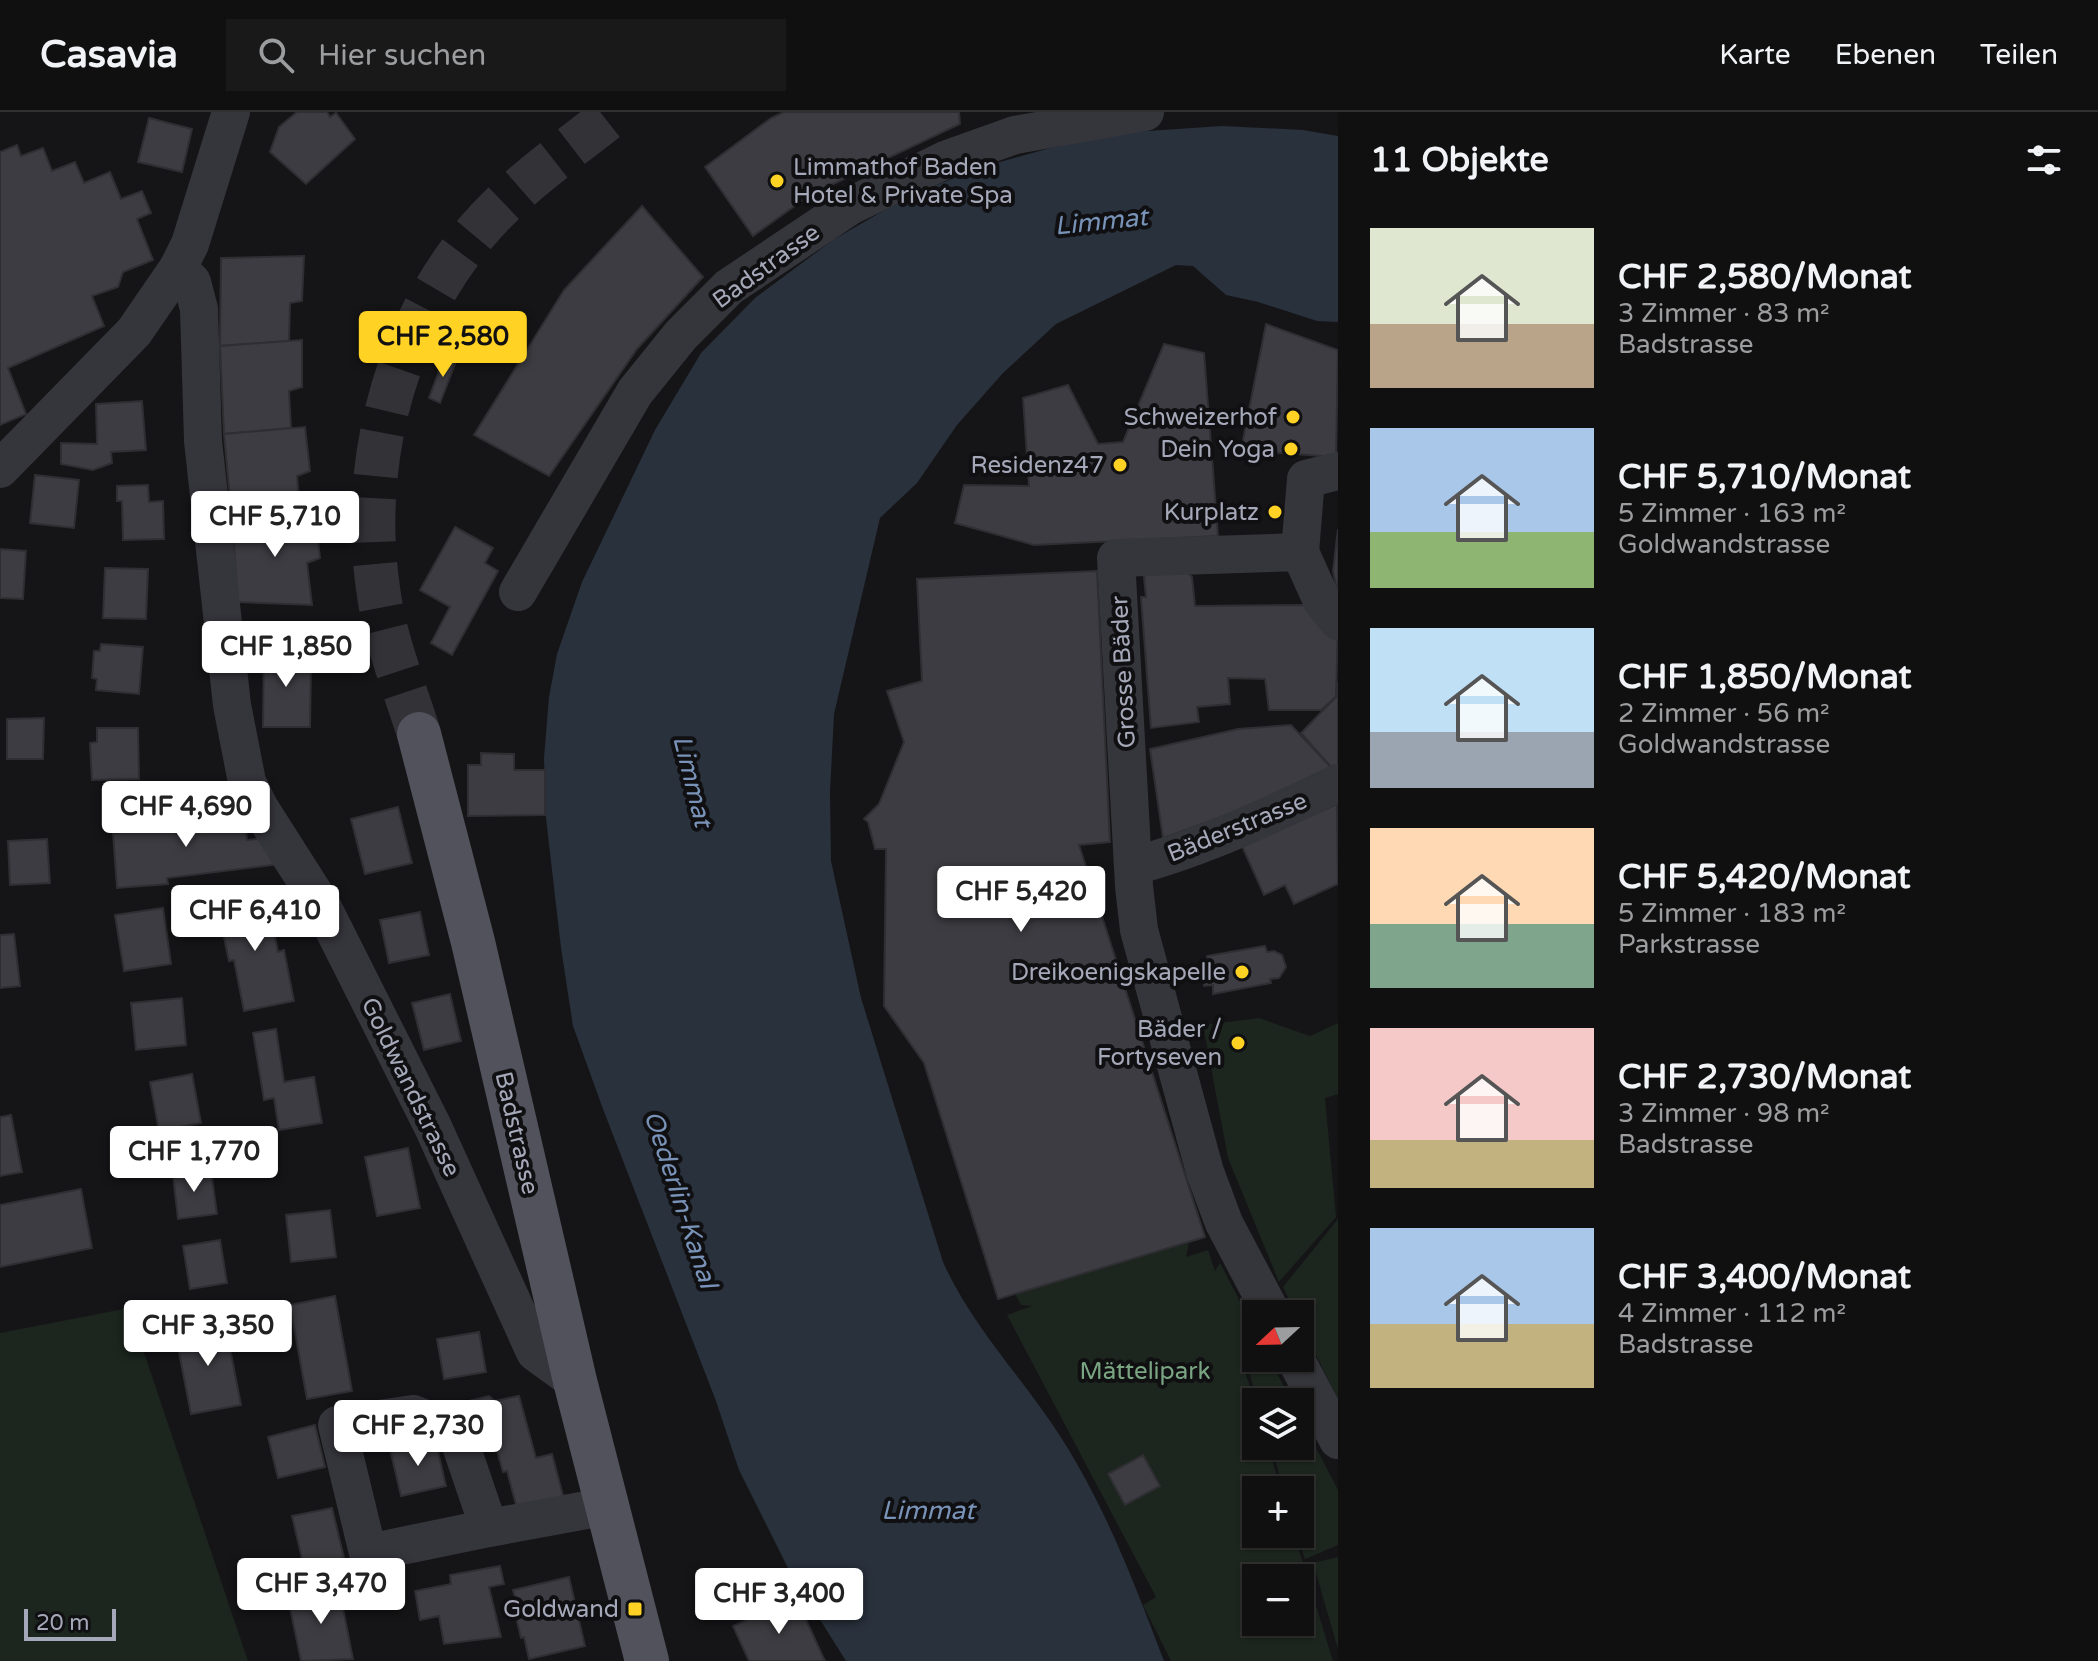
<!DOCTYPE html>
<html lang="de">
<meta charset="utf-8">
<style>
body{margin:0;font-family:"Varela Round",sans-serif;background:#19191a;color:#f1f3f6;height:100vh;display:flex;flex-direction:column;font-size:30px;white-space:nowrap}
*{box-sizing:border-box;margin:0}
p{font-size:26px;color:#9c9d9f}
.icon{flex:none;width:44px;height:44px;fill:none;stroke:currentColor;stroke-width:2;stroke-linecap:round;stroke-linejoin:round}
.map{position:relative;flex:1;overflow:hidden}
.side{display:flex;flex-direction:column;background:#101011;width:760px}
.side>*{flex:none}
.needle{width:52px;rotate:248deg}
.fabs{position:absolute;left:1242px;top:1188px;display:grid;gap:16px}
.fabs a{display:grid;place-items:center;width:72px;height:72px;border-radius:0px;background:#101011;box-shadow:0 2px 6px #0004,0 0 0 2px #303031;font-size:40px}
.scale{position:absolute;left:24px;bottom:20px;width:92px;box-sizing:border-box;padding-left:8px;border:4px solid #a5a8b8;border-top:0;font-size:22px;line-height:28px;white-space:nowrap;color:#a5a8b8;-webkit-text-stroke:6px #101012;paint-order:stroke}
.price{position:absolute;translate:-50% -68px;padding:0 18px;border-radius:8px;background:#fff;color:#222;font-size:26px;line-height:52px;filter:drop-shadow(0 2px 4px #0008)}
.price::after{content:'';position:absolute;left:50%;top:48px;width:24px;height:18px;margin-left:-12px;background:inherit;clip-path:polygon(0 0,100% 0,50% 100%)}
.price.active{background:#ffd224;color:#111}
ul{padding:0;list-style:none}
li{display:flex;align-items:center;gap:24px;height:200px;padding:0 32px}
li span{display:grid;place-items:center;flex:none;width:224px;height:160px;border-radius:0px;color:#555}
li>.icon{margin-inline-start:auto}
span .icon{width:96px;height:96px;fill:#fffc;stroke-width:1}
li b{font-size:34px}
h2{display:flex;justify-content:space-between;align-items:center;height:96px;padding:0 32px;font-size:34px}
header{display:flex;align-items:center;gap:48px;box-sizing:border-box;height:112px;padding:0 40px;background:#101011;border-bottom:2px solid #303031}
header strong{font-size:38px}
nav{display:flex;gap:44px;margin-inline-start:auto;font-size:28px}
.search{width:560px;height:72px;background:#19191a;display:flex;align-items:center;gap:20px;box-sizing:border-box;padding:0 28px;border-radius:0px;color:#9c9d9f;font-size:30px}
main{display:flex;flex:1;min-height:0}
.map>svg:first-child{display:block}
</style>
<header>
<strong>Casavia</strong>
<div class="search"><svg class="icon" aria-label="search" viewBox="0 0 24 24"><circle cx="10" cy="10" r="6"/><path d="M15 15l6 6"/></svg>Hier suchen</div>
<nav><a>Karte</a><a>Ebenen</a><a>Teilen</a></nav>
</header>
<main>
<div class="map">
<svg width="1338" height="1549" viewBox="0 0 1338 1549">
<rect width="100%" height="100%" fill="#151517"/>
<g fill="#1c251e" fill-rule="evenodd">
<path d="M1259,906L1310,924L1338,911V982L1325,986L1336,1105L1279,1170L1228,1046L1203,913Z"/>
<path d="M1338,1107V1288L1300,1210V1202H1296L1283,1175Z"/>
<path d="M1189,1131L1186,1145L1208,1138L1215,1159L1220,1151L1256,1220V1246H1269L1292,1290H1258L1250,1263L1244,1256L1256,1295V1334H1268L1281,1378H1256V1422H1294L1333,1549H1171L1143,1493L1156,1485L1007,1203L1032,1194L1021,1193L1014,1180ZM1256,1466H1300V1510H1256Z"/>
<path d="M129,1196L248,1549H0V1221Z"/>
<path d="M1300,1305L1338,1378V1433L1305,1447L1297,1422H1300V1378H1284L1271,1334H1300Z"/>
<path d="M1338,1445V1537L1313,1451Z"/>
</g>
<path fill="#29313c" d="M1222,14L1303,18L1338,24V210L1317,209L1258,190L1226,183L1193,154L1176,153L1056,212L1003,261L957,313L917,371L880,406L834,602L830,680L831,749L861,886L943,1150C972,1215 1024,1267 1062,1327C1106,1396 1135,1473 1164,1549H846L790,1460L739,1358L716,1289L603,997L573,914L561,836L546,706L544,646L549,585L557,542L582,470L655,318L701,241L755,186L833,128L883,99L932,75L978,56L1072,30L1118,21Z"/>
<g fill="#3c3c42" stroke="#2f2e33" stroke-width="2">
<path d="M297,0H327L330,5L336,1L355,27L306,72L270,40L279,15Z"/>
<path d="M784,0H959L960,12L810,83L753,124L705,55L771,6Z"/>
<path d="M149,6L192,17L182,60L138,50Z"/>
<path d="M17,33L21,44L43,36L52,59L75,50L84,71L110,60L121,87L142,79L151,101L137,107L153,148L123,160L118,175L92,184L104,214L8,256L26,302L0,313V40Z"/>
<path d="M642,94L703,165L637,237L549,364L474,323L564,178Z"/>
<path d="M304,144L302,189L290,191L289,229L220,234L221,146Z"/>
<path d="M1266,212L1338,238L1336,345L1241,338Z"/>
<path d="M302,228V275L289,279L291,316L224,322L220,234Z"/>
<path d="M1164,232L1204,241L1218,424L1034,433L955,411L964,373L1029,374L1023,286L1068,273L1098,332L1123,330Z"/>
<path d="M445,243L457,247L440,291L429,286Z"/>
<path d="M142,289L146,338L111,340L112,351L93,358L61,352V331L97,332L96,292Z"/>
<path d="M305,315L310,359L297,364L300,402L232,409L224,322Z"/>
<path d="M35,363L79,368L74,416L30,411Z"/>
<path d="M148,373L149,390L163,389L164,427L123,428L122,389H117V374Z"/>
<path d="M315,401L320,446L307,451L312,493L238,490L232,409Z"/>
<path d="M455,415L493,436L485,451L498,459L452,543L431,531L450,495L420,478Z"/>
<path d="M1338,417V484L1333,459Z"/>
<path d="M0,437L26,439L23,487L0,486Z"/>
<path d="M105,456L148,457L146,507L103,506Z"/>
<path d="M1185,458L1192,465L1195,494L1305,493L1338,512L1336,585L1321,598H1269L1265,567L1228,566L1230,592L1197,595L1199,610L1151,616L1141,485H1146L1144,465L1149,459Z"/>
<path d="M1097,459L1110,730L1079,733L1205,1125L998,1187L924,951L884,894L886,737H875L868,710L864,707L879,692L904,630L887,579L922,569L917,467Z"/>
<path d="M101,532L143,535L139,582L96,578L97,567L92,566L94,539H100Z"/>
<path d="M264,532H287V549H311L310,615H263Z"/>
<path d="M1338,570V663L1301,621L1336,585Z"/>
<path d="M44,606L43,647H7V607Z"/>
<path d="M1291,613L1338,663L1163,726L1150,637L1238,617Z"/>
<path d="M97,616H138L139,667L92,668L90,631L97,630Z"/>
<path d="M481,641L514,642V658H545V703L468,704V653H481Z"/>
<path d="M1337,692L1338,772L1294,792L1285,773L1264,783L1242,734Z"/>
<path d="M398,695L412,751L365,762L351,707Z"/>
<path d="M244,700L247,728L264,726L281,752L167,766L168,772L117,776L113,721L124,720L123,709Z"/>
<path d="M47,727L50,771L10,773L8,729Z"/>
<path d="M237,783L238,791L267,785L278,840L284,838L294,889L244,899L234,848L229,849L216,788Z"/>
<path d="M163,796L171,852L124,859L115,803Z"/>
<path d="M420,800L429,843L389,851L380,808Z"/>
<path d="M14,822L20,874L0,876V823Z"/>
<path d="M1265,834L1267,840L1274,839L1282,843L1286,855L1279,866L1270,867L1271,871L1213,882V873L1204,874L1201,853L1209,852L1207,844Z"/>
<path d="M450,882L461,929L424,938L412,891Z"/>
<path d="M182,886L186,933L136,938L131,891Z"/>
<path d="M276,917L284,970L314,965L322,1011L279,1018L274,986L264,988L253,921Z"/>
<path d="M192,962L201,1011L159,1019L150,970Z"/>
<path d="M11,1003L22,1060L0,1064V1005Z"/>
<path d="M408,1036L420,1096L377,1104L365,1045Z"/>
<path d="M191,1057L192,1061L211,1059L217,1102L178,1107L173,1063H178L177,1059Z"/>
<path d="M81,1077L92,1136L0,1155V1093Z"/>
<path d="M330,1098L336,1145L291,1150L286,1103Z"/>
<path d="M220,1128L227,1171L190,1177L183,1134Z"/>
<path d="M335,1184L352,1279L307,1287L290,1193Z"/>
<path d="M225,1211L241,1293L191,1302L175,1220Z"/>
<path d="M479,1220L486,1260L444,1267L437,1227Z"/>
<path d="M489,1284L495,1289L519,1284L536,1346L552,1342L565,1391L519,1404L507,1359L503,1360L495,1331L499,1323L491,1317L473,1321L465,1290Z"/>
<path d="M315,1313L325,1355L278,1366L268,1325Z"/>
<path d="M435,1327L446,1374L401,1384L390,1337Z"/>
<path d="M1143,1343L1160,1374L1125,1393L1108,1362Z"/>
<path d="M332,1396L344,1446L304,1455L292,1404Z"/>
<path d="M500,1454L504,1472L489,1475L501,1525L444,1532L439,1504L420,1508L415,1479L451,1472L450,1463Z"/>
<path d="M569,1465L585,1534L529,1547L524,1525L521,1526L516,1505L520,1504L513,1478Z"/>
<path d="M339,1476L353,1547L301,1549L288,1486Z"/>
<path d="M796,1486L825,1549H749L733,1514Z"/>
</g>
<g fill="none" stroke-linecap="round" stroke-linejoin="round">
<path stroke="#323237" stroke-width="44" stroke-dasharray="44 22" stroke-linecap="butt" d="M419,622C404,574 384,526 378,476C358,337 403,185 507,88C541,56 580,29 616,0"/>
<g stroke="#35353c" stroke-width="38">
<path d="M178,156L192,170L199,197L203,329L232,593L247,670L259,695L322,794L433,1015L535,1240L575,1269"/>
<path d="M0,357L134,220L178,156L190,132L231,0"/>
<path d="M1300,440L1306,367L1338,359"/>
<path d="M518,480L635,280L681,223L729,175L850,94L945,48L1015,23L1145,0"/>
<path d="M1134,754C1204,735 1272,703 1338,671"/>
<path d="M1272,1202L1224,1111L1205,1060L1139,818L1134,774L1116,446L1300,440L1322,489L1338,509"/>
<path d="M1295,1246L1338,1328"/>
<path d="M489,1416L368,1441L337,1313L413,1302L456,1319L489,1416L608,1394"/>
</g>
<path stroke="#51525b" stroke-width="44" d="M419,622L473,830L575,1269L647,1549"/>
</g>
<g fill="#ffd224" stroke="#101012" stroke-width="3">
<circle cx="777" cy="69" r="8"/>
<circle cx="1293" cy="305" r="8"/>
<circle cx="1291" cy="337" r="8"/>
<circle cx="1120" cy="353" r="8"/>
<circle cx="1275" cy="400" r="8"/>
<circle cx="1242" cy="860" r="8"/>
<circle cx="1238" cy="931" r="8"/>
<rect x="627" y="1489" width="16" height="16" rx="4"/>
</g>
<g text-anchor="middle" stroke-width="8" stroke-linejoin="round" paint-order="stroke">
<g font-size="24" fill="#a5a8b8" stroke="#101012" text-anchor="end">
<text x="793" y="63" text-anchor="start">Limmathof Baden<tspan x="793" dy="28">Hotel &amp; Private Spa</tspan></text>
<text x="1277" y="313">Schweizerhof</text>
<text x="1275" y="345">Dein Yoga</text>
<text x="1104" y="361">Residenz47</text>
<text x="1259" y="408">Kurplatz</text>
<text x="1226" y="868">Dreikoenigskapelle</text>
<text x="1222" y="925">Bäder /<tspan x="1222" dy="28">Fortyseven</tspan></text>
<text x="619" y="1505">Goldwand</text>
</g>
<g font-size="24" fill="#a5a8b8" stroke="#101012">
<text transform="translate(766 154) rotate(-36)" y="8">Badstrasse</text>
<text transform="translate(1123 560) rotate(-93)" y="8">Grosse Bäder</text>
<text transform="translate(1237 715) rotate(-22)" y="8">Bäderstrasse</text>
<text transform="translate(411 975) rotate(64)" y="8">Goldwandstrasse</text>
<text transform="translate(517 1021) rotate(77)" y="8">Badstrasse</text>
</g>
<g font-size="24" fill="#7aa582" stroke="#101012">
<text x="1145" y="1267">Mättelipark</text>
</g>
<g font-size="26" font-style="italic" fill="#7992b7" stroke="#101012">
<text transform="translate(1101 109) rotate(-6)" y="9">Limmat</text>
<text transform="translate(693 669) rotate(76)" y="9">Limmat</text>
<text transform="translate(681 1087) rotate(72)" y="9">Oederlin-Kanal</text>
<text x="928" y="1407">Limmat</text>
</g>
</g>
</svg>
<div class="fabs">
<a><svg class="needle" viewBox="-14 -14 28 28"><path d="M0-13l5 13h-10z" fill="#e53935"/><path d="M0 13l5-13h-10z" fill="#9c9d9f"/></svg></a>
<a><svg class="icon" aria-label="layers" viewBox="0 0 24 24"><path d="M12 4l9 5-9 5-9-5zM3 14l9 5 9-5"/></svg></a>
<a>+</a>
<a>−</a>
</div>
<div class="scale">20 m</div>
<b class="price active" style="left:443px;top:267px">CHF 2,580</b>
<b class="price" style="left:275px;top:447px">CHF 5,710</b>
<b class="price" style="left:286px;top:577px">CHF 1,850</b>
<b class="price" style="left:186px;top:737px">CHF 4,690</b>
<b class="price" style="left:1021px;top:822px">CHF 5,420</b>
<b class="price" style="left:255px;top:841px">CHF 6,410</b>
<b class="price" style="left:194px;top:1082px">CHF 1,770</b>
<b class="price" style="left:208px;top:1256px">CHF 3,350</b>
<b class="price" style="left:418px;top:1356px">CHF 2,730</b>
<b class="price" style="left:321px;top:1514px">CHF 3,470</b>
<b class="price" style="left:779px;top:1524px">CHF 3,400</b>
</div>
<section class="side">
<h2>11 Objekte<svg class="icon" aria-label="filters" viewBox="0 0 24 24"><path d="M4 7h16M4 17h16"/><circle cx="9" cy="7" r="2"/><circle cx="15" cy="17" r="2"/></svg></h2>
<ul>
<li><span style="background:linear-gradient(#dfe7d0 60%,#b9a48a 0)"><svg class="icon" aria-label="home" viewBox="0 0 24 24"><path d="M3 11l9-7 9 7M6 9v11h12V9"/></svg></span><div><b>CHF 2,580/Monat</b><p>3 Zimmer · 83 m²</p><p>Badstrasse</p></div></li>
<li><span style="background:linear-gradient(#a9c7e8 65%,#8fb573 0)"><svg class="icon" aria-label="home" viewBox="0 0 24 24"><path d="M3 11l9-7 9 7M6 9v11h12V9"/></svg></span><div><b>CHF 5,710/Monat</b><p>5 Zimmer · 163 m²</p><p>Goldwandstrasse</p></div></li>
<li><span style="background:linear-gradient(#bfe0f5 65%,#9aa5b1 0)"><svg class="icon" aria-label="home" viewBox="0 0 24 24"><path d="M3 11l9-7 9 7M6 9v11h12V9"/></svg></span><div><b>CHF 1,850/Monat</b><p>2 Zimmer · 56 m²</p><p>Goldwandstrasse</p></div></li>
<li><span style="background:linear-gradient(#ffd9b3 60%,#7fa58c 0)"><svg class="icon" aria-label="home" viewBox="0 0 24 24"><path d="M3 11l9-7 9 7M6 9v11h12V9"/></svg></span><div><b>CHF 5,420/Monat</b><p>5 Zimmer · 183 m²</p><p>Parkstrasse</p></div></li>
<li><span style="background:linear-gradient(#f6c9c9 70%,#c2b280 0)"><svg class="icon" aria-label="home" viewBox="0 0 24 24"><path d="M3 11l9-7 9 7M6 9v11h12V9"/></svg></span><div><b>CHF 2,730/Monat</b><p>3 Zimmer · 98 m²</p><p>Badstrasse</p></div></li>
<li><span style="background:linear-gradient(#a9c7e8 60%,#c2b280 0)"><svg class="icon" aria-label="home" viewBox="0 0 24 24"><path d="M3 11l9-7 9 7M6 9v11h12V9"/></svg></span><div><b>CHF 3,400/Monat</b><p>4 Zimmer · 112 m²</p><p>Badstrasse</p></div></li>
</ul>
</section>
</main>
